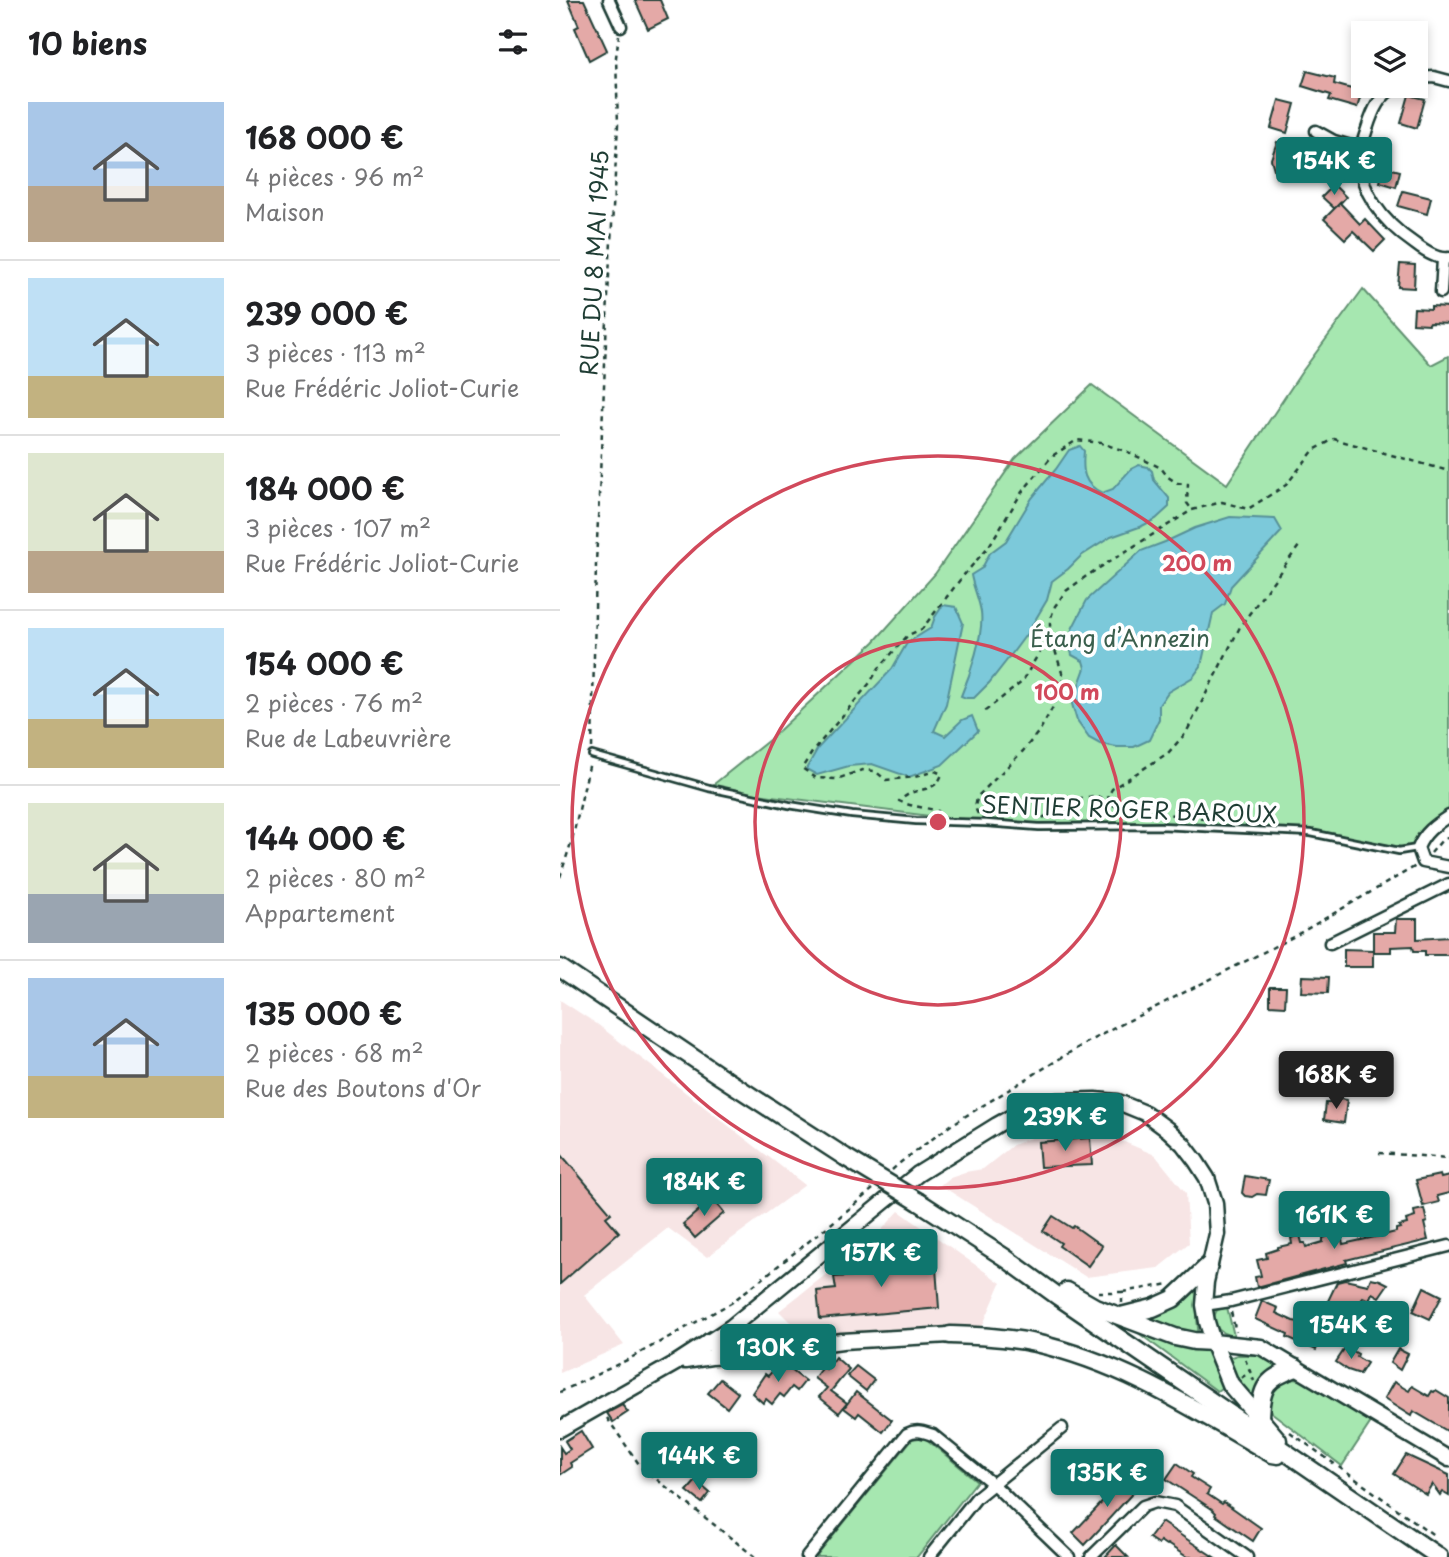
<!DOCTYPE html>
<html lang="fr">
<meta charset="utf-8">
<style>
body{margin:0;font-family:"Playpen Sans",sans-serif;background:#f2f2f2;color:#202124;height:100vh;display:flex;flex-direction:column;font-size:26px;white-space:nowrap}
*{box-sizing:border-box;margin:0}
p{font-size:23px;color:#757577}
.icon{flex:none;width:38px;height:38px;fill:none;stroke:currentColor;stroke-width:2;stroke-linecap:round;stroke-linejoin:round}
.map{position:relative;flex:1;overflow:hidden}
.sheet{display:flex;flex-direction:column;background:#fff;width:560px}
.sheet>*{flex:none}
.controls{position:absolute;left:791px;top:21px;display:grid;gap:14px}
.controls a{display:grid;place-items:center;width:77px;height:77px;border-radius:0px;background:#fff;box-shadow:0 4px 10px #0003;font-size:35px}
.price{position:absolute;translate:-50% -60px;padding:0 16px;border-radius:7px;background:#0f766e;color:#fff;font-size:23px;line-height:46px;filter:drop-shadow(0 2px 4px #0008)}
.price::after{content:'';position:absolute;left:50%;top:42px;width:21px;height:16px;margin-left:-10px;background:inherit;clip-path:polygon(0 0,100% 0,50% 100%)}
.price.current{background:#222;color:#fff}
ul{padding:0;list-style:none}
li{display:flex;align-items:center;gap:21px;height:175px;padding:0 28px}
li+li{border-top:2px solid #e0e0e0}
li span{display:grid;place-items:center;flex:none;width:196px;height:140px;border-radius:0px;color:#555}
li>.icon{margin-inline-start:auto}
span .icon{width:84px;height:84px;fill:#fffc;stroke-width:1}
li b{font-size:30px}
h2{display:flex;justify-content:space-between;align-items:center;height:84px;padding:0 28px;font-size:30px}
main{display:flex;flex:1;min-height:0}
.map>svg:first-child{display:block}
</style>
<main>
<section class="sheet">
<h2>10 biens<svg class="icon" aria-label="filters" viewBox="0 0 24 24"><path d="M4 7h16M4 17h16"/><circle cx="9" cy="7" r="2"/><circle cx="15" cy="17" r="2"/></svg></h2>
<ul>
<li><span style="background:linear-gradient(#a9c7e8 60%,#b9a48a 0)"><svg class="icon" aria-label="home" viewBox="0 0 24 24"><path d="M3 11l9-7 9 7M6 9v11h12V9"/></svg></span><div><b>168 000 €</b><p>4 pièces · 96 m²</p><p>Maison</p></div></li>
<li><span style="background:linear-gradient(#bfe0f5 70%,#c2b280 0)"><svg class="icon" aria-label="home" viewBox="0 0 24 24"><path d="M3 11l9-7 9 7M6 9v11h12V9"/></svg></span><div><b>239 000 €</b><p>3 pièces · 113 m²</p><p>Rue Frédéric Joliot-Curie</p></div></li>
<li><span style="background:linear-gradient(#dfe7d0 70%,#b9a48a 0)"><svg class="icon" aria-label="home" viewBox="0 0 24 24"><path d="M3 11l9-7 9 7M6 9v11h12V9"/></svg></span><div><b>184 000 €</b><p>3 pièces · 107 m²</p><p>Rue Frédéric Joliot-Curie</p></div></li>
<li><span style="background:linear-gradient(#bfe0f5 65%,#c2b280 0)"><svg class="icon" aria-label="home" viewBox="0 0 24 24"><path d="M3 11l9-7 9 7M6 9v11h12V9"/></svg></span><div><b>154 000 €</b><p>2 pièces · 76 m²</p><p>Rue de Labeuvrière</p></div></li>
<li><span style="background:linear-gradient(#dfe7d0 65%,#9aa5b1 0)"><svg class="icon" aria-label="home" viewBox="0 0 24 24"><path d="M3 11l9-7 9 7M6 9v11h12V9"/></svg></span><div><b>144 000 €</b><p>2 pièces · 80 m²</p><p>Appartement</p></div></li>
<li><span style="background:linear-gradient(#a9c7e8 70%,#c2b280 0)"><svg class="icon" aria-label="home" viewBox="0 0 24 24"><path d="M3 11l9-7 9 7M6 9v11h12V9"/></svg></span><div><b>135 000 €</b><p>2 pièces · 68 m²</p><p>Rue des Boutons d'Or</p></div></li>
</ul>
</section>
<div class="map">
<svg width="889" height="1557" viewBox="0 0 889 1557">
<rect width="100%" height="100%" fill="#fff"/>
<filter id="ink" filterUnits="userSpaceOnUse"><feTurbulence type="fractalNoise" baseFrequency=".0143" numOctaves="2"/><feDisplacementMap in="SourceGraphic" scale="14" xChannelSelector="R" yChannelSelector="G"/><feConvolveMatrix kernelMatrix="1 2 1 2 8 2 1 2 1" color-interpolation-filters="sRGB"/></filter>
<g filter="url(#ink)">
<g fill="#f7e5e5">
<path d="M0,1000L37,1024L245,1185L147,1257L108,1228L24,1295L64,1345L0,1373Z"/>
<path d="M517,1132L550,1136L595,1155L626,1193L629,1243L598,1268L526,1277L380,1185L390,1177L405,1172L423,1169L453,1145L473,1137Z"/>
<path d="M339,1211L441,1283L418,1336L253,1345L219,1311L318,1234Z"/>
</g>
<g fill="#a6e7b0" stroke="#629272" stroke-width="2">
<path d="M803,289L871,365L888,356L889,358V811L869,824L855,849L751,833L425,823L149,788L209,740L314,642L375,574L455,459L532,385L667,484L741,373Z"/>
<path d="M638,1283L637,1318L639,1338L573,1318Z"/>
<path d="M667,1307L674,1336C662,1334 656,1330 653,1318L657,1310Z"/>
<path d="M569,1326L649,1347L665,1385L657,1391Z"/>
<path d="M677,1355H700L725,1369L695,1405L665,1365L668,1358Z"/>
<path d="M728,1378L746,1381L813,1419L782,1466L711,1412L706,1396L714,1383Z"/>
<path d="M359,1438H365L417,1481L357,1557H256L352,1439Z"/>
</g>
<g fill="#7cc9da" stroke="#579198" stroke-width="2">
<path d="M520,446L524,451C522,471 523,484 542,493L553,489L571,469L579,465L588,467L592,471L594,480L609,498V507L596,519L582,526L551,537L521,556L508,569L492,581L487,600L468,632L451,655L429,683L414,698H406L401,696C410,675 424,634 421,612C419,599 413,587 411,575L422,568L430,553L446,541L472,498L496,469L509,450Z"/>
<path d="M670,517L715,519L722,531L671,586L665,604L653,613L641,666L633,677L608,692L599,705V719L589,740L574,747H557L540,744L529,738L517,721L512,704L525,668L523,661L512,655L509,643L512,629L527,600L581,551L605,542L635,528Z"/>
<path d="M383,605L396,607L403,623L386,704L374,731L385,736L402,720L412,716L418,731L382,765L349,777L312,764L289,766L257,775L246,769L258,748L332,669L347,643L371,628L375,617Z"/>
</g>
<g fill="#e4a9a7" stroke="#1f3d34" stroke-width="2">
<path d="M8,0H24L47,50L29,60L15,28L19,26Z"/>
<path d="M75,0H100L108,19L88,29Z"/>
<path d="M747,71L775,78L774,84L802,92L797,108L769,100L771,95L742,86Z"/>
<path d="M849,95L865,99L857,128L841,123Z"/>
<path d="M719,100L735,104L727,133L711,128Z"/>
<path d="M717,142L769,156L764,171L736,164L735,168L720,164L716,176L711,159Z"/>
<path d="M824,167L840,171L836,187L820,182Z"/>
<path d="M774,185L786,197L775,209L762,197Z"/>
<path d="M843,191L871,198L867,214L838,206Z"/>
<path d="M780,203L800,224L805,219L825,240L814,251L793,231L785,239L764,219Z"/>
<path d="M840,264L855,265L854,288L838,287Z"/>
<path d="M871,306L889,307V323L870,322L869,324L853,323L854,308L871,309Z"/>
<path d="M836,919H857V939L889,937V955H865V951H854L853,946L831,947V952H813V967H784V949L813,950V932H835Z"/>
<path d="M742,976L769,977L768,993L741,992Z"/>
<path d="M710,987H726L725,1006L710,1005Z"/>
<path d="M771,1098L787,1100L784,1123L764,1120L766,1103H771Z"/>
<path d="M530,1138L532,1165L480,1167L478,1142Z"/>
<path d="M0,1153L51,1213L46,1217L59,1232L0,1284Z"/>
<path d="M880,1175L881,1178L889,1176V1193L877,1196L879,1202L863,1206L856,1180Z"/>
<path d="M685,1176L709,1180L706,1195L697,1194L692,1197L685,1196L682,1193Z"/>
<path d="M152,1199L164,1213L135,1238L123,1224Z"/>
<path d="M864,1209L867,1222L864,1223L868,1240L786,1260L787,1263L697,1287L695,1277L701,1276L697,1260L707,1258L706,1253L718,1249V1247L732,1244L731,1238L740,1235L742,1243H745L746,1247L763,1242V1238L766,1237L764,1230L779,1226L783,1244L815,1237L836,1232V1229L840,1228L839,1226L847,1224L846,1220L855,1217L854,1211Z"/>
<path d="M493,1216L512,1228L514,1226L542,1246L528,1266L499,1246L501,1243L483,1231Z"/>
<path d="M356,1256L357,1269L376,1268L379,1308L260,1319L257,1291L276,1289L274,1277L292,1276L291,1261Z"/>
<path d="M811,1278L820,1280L828,1284L819,1297L812,1293L809,1300L803,1297L793,1319L783,1315L782,1318L772,1313L756,1350L727,1337L728,1334L695,1319L702,1301L718,1308L716,1313L733,1321L739,1322L741,1319L756,1326L777,1282L785,1280L808,1285Z"/>
<path d="M864,1287L882,1296L870,1319L853,1311Z"/>
<path d="M786,1347L798,1354L797,1357L807,1363L800,1374L788,1370L776,1362Z"/>
<path d="M838,1349L848,1354L840,1370L830,1363Z"/>
<path d="M275,1357L289,1369L271,1391L287,1403L279,1413L259,1397L267,1388L254,1378L263,1366L266,1369Z"/>
<path d="M221,1362L245,1381L237,1391L232,1387L224,1397L220,1394L212,1404L206,1399L203,1403L192,1393L205,1374L208,1376Z"/>
<path d="M296,1366L314,1380L306,1391L287,1376Z"/>
<path d="M160,1379L178,1393L167,1408L148,1393Z"/>
<path d="M834,1382L849,1391L852,1386L869,1396L872,1391L874,1392L876,1390L889,1398V1432L853,1411L851,1416L824,1399Z"/>
<path d="M296,1392L332,1420L323,1432L299,1413L296,1417L284,1408Z"/>
<path d="M62,1405L68,1412L53,1422L47,1413Z"/>
<path d="M21,1431L32,1449L10,1463L12,1467L0,1475V1447L4,1453L10,1449L5,1441Z"/>
<path d="M846,1455L889,1475V1496L882,1492L880,1495L872,1484L866,1494L834,1474Z"/>
<path d="M617,1463L633,1474L631,1477L650,1489L647,1494L662,1504L664,1502L701,1528L693,1541L655,1515L656,1513L652,1509L606,1479Z"/>
<path d="M570,1473L581,1484L525,1545L513,1533Z"/>
<path d="M136,1481L150,1493L142,1503L127,1491Z"/>
<path d="M601,1522L634,1544L654,1557H627L607,1544L606,1545L600,1541L598,1544L589,1538Z"/>
<path d="M556,1545L568,1557H545Z"/>
</g>
<g fill="none" stroke-linecap="round" stroke-linejoin="round">
<g stroke="#1f3d34" stroke-width="10">
<path id="lane" d="M32,755L149,788L229,805L292,815L356,821L426,823L479,827L600,826L751,833L839,851L857,848"/>
</g>
<g stroke="#1f3d34" stroke-width="15">
<g id="street">
<path d="M49,0L61,26"/>
<path d="M856,78L874,77L889,81"/>
<path d="M837,86C819,95 813,110 807,129C805,135 802,143 801,150C795,189 824,223 855,244C864,251 877,260 889,258"/>
<path d="M756,131L774,141L801,149"/>
<path d="M881,292L883,259"/>
<path d="M889,816C875,825 864,833 858,848L863,862L889,867"/>
<path d="M770,943L889,884"/>
<path d="M644,1305L671,1301L889,1246"/>
<path d="M247,1557L347,1434C357,1429 363,1432 373,1435L433,1484L509,1557"/>
<path d="M369,1557L417,1497L502,1428"/>
<path d="M531,1557L583,1506L595,1502L615,1506L687,1557"/>
</g>
</g>
<g stroke="#1f3d34" stroke-width="19">
<g id="secondary">
<path d="M170,1328C175,1340 183,1348 197,1351"/>
<path d="M149,1341L160,1351L170,1356L282,1341L390,1335"/>
<path d="M125,1361L151,1357L170,1356"/>
<path d="M0,1429L116,1363L170,1328L358,1174L437,1125L462,1111L480,1104L497,1101L535,1100L558,1102L585,1113L608,1130L623,1144L636,1161L647,1178L655,1203L657,1234L646,1282L644,1305L647,1322L653,1342L701,1347L889,1459"/>
</g>
</g>
<g stroke="#1f3d34" stroke-width="21">
<g id="primary">
<path d="M0,968L157,1074L285,1157"/>
<path d="M359,1202L444,1257L499,1297L879,1557"/>
<path d="M507,1291L535,1307L615,1337L634,1341L653,1342L670,1384L718,1440"/>
<path d="M561,1316L593,1308L613,1299L649,1265"/>
<path d="M390,1335C418,1336 448,1337 475,1343C564,1363 634,1409 712,1454L718,1455"/>
<path d="M700,1418C701,1386 706,1379 736,1368"/>
</g>
</g>
<g stroke="#1f3d34" stroke-width="2.5" stroke-dasharray="5 5" stroke-linecap="butt">
<path d="M425,711L462,682L490,634"/>
<path d="M32,748L36,564L49,275L58,125L56,57L59,35"/>
<path d="M376,814L378,811C365,807 351,807 339,801C342,799 345,796 349,794C362,787 376,792 382,774L375,771L355,777L326,780L315,771L302,770L277,779L256,778L242,768L253,751L309,684L319,668L348,635L362,629L403,576L429,546L462,492L492,456L517,440L541,443L568,452L601,468L608,477L617,483L628,484L627,503L632,510"/>
<path d="M418,814C414,807 415,803 419,795L463,751L480,730L493,707L502,686L503,676L490,634V620L495,606L506,591L528,575L632,510L662,502L688,509L726,485L754,450L774,439L889,471"/>
<path d="M483,818C495,808 524,792 540,798C541,798 549,803 550,803"/>
<path d="M645,819C609,807 585,826 550,803L548,796L552,789L608,753L626,733L681,625L739,546"/>
<path d="M871,853L882,840L889,837"/>
<path d="M0,877L12,840L30,762"/>
<path d="M819,1153L889,1158"/>
<path d="M332,1170L341,1162L391,1125L527,1042L733,937L856,866"/>
<path d="M538,1292H562V1303"/>
<path d="M562,1292L610,1284"/>
<path d="M671,1312L676,1332"/>
<path d="M685,1359L694,1381"/>
<path d="M681,1378L690,1372"/>
<path d="M0,1392L67,1360L171,1303L272,1223L313,1189"/>
<path d="M47,1418L81,1467L195,1557"/>
<path d="M730,1432L875,1536"/>
</g>
<use href="#lane" stroke="#fff" stroke-width="4.5"/>
<use href="#street" stroke="#fff" stroke-width="10"/>
<use href="#secondary" stroke="#fff" stroke-width="14"/>
<use href="#primary" stroke="#fff" stroke-width="16"/>
<g stroke="#1f3d34" stroke-width="21" stroke-linecap="butt">
<path id="primary-bridge" d="M285,1157L359,1202"/>
</g>
<use href="#primary-bridge" stroke="#fff" stroke-width="16"/>
</g>
</g>
<g fill="none" stroke="#d1495b" stroke-width="3.5">
<circle cx="378" cy="822" r="183"/>
<circle cx="378" cy="822" r="366"/>
</g>
<g text-anchor="middle" stroke-width="7" stroke-linejoin="round" paint-order="stroke">
<g font-size="23" fill="#1f3d34" stroke="#fff">
<text transform="translate(35 263) rotate(-87)" y="8">RUE DU 8 MAI 1945</text>
<text transform="translate(569 810) rotate(2)" y="8">SENTIER ROGER BAROUX</text>
</g>
<g font-size="23" fill="#3a5f4d" stroke="#fff">
<text x="560" y="647">Étang d’Annezin</text>
</g>
</g>
<circle cx="378" cy="822" r="10" fill="#d1495b" stroke="#fff" stroke-width="3.5"/>
<g font-size="21" text-anchor="middle" font-weight="bold" fill="#d1495b" stroke="#fff" stroke-width="7" stroke-linejoin="round" paint-order="stroke">
<text x="637" y="571">200 m</text>
<text x="507" y="700">100 m</text>
</g>
</svg>
<div class="controls">
<a><svg class="icon" aria-label="layers" viewBox="0 0 24 24"><path d="M12 4l9 5-9 5-9-5zM3 14l9 5 9-5"/></svg></a>
</div>
<b class="price" style="left:774px;top:197px">154K €</b>
<b class="price current" style="left:776px;top:1111px">168K €</b>
<b class="price" style="left:505px;top:1153px">239K €</b>
<b class="price" style="left:144px;top:1218px">184K €</b>
<b class="price" style="left:774px;top:1251px">161K €</b>
<b class="price" style="left:321px;top:1289px">157K €</b>
<b class="price" style="left:791px;top:1361px">154K €</b>
<b class="price" style="left:218px;top:1384px">130K €</b>
<b class="price" style="left:139px;top:1492px">144K €</b>
<b class="price" style="left:547px;top:1509px">135K €</b>
</div>
</main>
